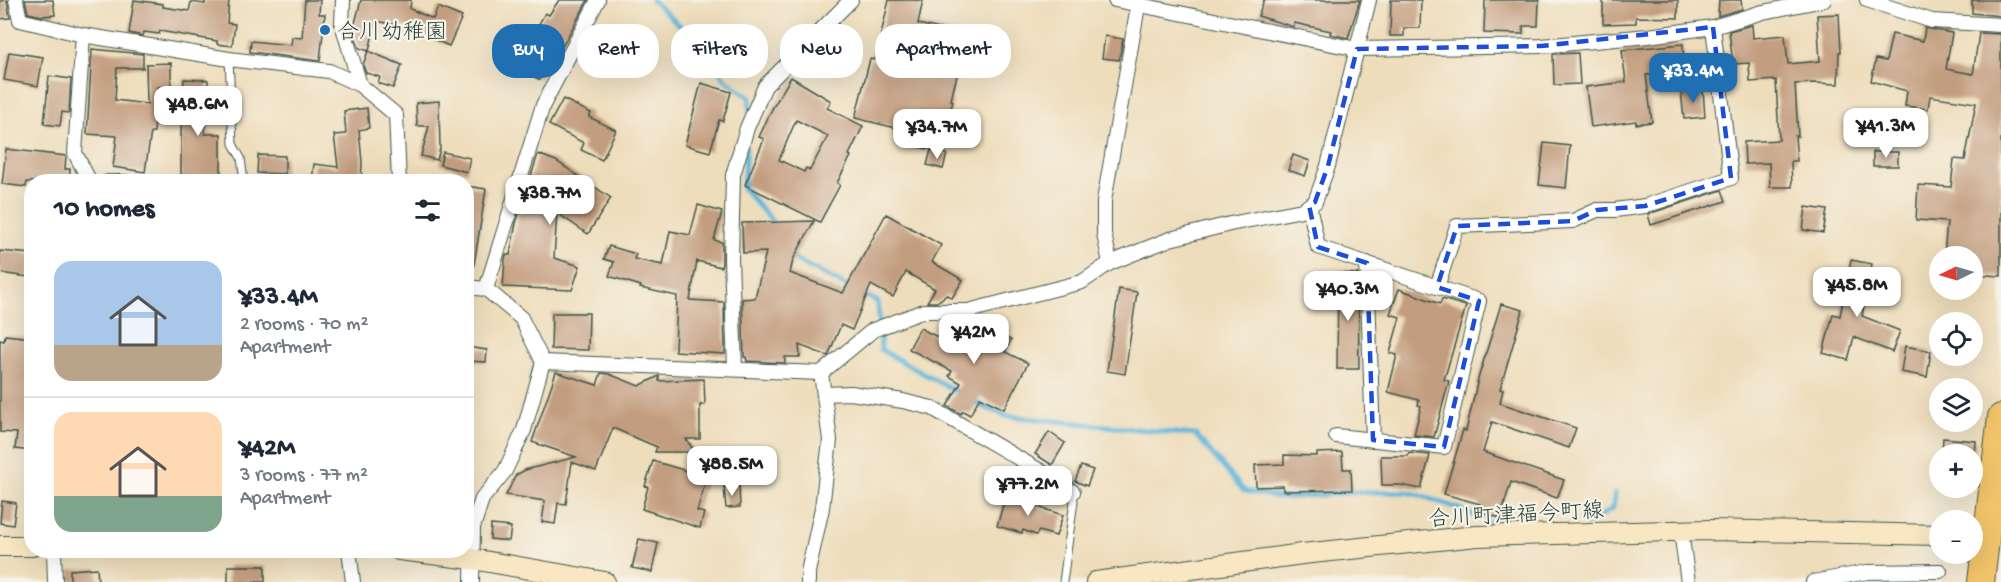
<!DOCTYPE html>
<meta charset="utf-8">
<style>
body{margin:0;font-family:"Gochi Hand","Klee One",sans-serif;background:#f6f6f7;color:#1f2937;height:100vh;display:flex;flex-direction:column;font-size:22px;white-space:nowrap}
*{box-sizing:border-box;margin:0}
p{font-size:20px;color:#747a83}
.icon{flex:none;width:33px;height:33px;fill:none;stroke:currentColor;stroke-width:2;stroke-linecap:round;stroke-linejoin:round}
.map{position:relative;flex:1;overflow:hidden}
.drawer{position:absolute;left:24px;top:174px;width:450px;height:384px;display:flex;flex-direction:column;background:#fff;border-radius:24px;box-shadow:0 6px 24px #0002}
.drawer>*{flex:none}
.hud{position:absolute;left:492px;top:24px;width:570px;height:54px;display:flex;gap:12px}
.needle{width:39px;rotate:265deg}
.controls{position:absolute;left:1929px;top:246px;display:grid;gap:12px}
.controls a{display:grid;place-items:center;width:54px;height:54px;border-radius:50%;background:#fff;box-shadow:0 6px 24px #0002;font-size:30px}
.price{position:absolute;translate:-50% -51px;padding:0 14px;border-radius:12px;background:#fff;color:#222;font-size:20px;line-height:39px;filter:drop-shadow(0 2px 3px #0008)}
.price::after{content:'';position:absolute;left:50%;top:36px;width:18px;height:14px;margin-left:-9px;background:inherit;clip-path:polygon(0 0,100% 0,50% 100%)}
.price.on{background:#1f6fb2;color:#fff}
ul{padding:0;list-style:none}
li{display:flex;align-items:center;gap:18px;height:150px;padding:0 30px}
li+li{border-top:2px solid #e0e1e3}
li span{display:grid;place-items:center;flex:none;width:168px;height:120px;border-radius:18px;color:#555}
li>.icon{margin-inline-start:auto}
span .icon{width:72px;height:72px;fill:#fffc;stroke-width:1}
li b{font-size:26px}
h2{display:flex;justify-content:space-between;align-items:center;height:72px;padding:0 30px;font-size:26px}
.chip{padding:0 21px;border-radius:24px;background:#fff;box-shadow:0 6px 24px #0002;font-size:21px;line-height:54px}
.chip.on{background:#1f6fb2;color:#fff}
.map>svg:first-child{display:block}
</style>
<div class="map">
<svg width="2001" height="582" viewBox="0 0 2001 582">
<rect width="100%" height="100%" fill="#f7f3e8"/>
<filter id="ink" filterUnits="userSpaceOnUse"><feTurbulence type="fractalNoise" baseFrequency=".0167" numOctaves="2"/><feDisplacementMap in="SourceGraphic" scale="12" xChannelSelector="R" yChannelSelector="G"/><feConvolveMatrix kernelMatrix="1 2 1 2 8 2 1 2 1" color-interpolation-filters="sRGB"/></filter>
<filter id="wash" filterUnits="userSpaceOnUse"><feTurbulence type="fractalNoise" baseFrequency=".008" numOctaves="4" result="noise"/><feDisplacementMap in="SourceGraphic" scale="24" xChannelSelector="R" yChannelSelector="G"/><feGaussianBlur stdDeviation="1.35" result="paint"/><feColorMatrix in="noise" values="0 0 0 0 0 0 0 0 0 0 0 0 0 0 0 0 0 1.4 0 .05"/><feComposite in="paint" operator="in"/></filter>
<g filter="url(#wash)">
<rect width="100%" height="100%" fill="#edb"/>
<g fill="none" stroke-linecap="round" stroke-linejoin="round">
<g stroke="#5cb5d9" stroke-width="5">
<path d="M652,0L708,51L724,78L750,98V109"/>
<path d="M746,148L743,188L771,220L774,227"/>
<path d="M790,255L796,260L852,289"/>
<path d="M861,293L878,302L881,350L961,394"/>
<path d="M971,400L986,408L1007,416L1196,435L1244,491L1283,498L1355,492H1405L1416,494L1457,508L1486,521L1517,526"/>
<path d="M1587,525L1613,508L1615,493"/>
</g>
</g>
<g id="blocks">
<g fill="#c39d7f" fill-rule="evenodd">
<path d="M7,0L10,18L0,19V1Z"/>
<path d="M25,0H53L55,15L42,16L28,13Z"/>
<path d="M134,0L163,4V7L189,11L191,2L205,4V0H229L227,23L235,24L232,46L217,44V41L160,31L159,34L144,32L143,36L129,33Z"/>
<path d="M305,0H320L319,14H325L320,61L250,52L251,41L291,45L292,37L302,38Z"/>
<path d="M361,0H411L410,9L433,19L438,7L462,17L449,46L405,27L376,21L369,51L359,48L353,31Z"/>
<path d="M559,0H588L554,61L550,58L540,80L522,71L532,48L527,46L545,13L549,15Z"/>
<path d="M889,0H923L918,24L961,34L952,74L957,75L951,100L953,101L947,125L934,121L928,149L905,144L908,131L855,118L870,59L875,60Z"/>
<path d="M1264,0H1360L1348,38L1330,34L1331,31L1294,23V27L1258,16Z"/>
<path d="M1391,0H1421L1420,28H1404V36H1390Z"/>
<path d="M1485,0H1539L1538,26H1523V34L1484,33Z"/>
<path d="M1603,0H1678V18L1636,17V23L1603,24Z"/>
<path d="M1719,0H1741L1742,9L1718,16Z"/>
<path d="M1972,0H2001V16L1972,13Z"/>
<path d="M1839,14L1841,52H1839L1838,84L1813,83L1795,84L1798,136H1795L1797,161H1791L1792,187H1770L1769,163L1745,164L1744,142L1779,140L1776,80L1750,82L1749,63L1733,64L1729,31L1752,25L1753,38L1785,35L1788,64L1820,61L1817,15Z"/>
<path d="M1925,28L1952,33L1946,69L1973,74L1979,33L2001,34V276L1972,274V256H1944L1947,222L1916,220L1918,185L1951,187L1954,159L1965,160L1976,103L1930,96L1928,109L1905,106L1907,91L1871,81L1876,59L1886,61L1892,34L1923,41Z"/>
<path d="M1105,36L1123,39L1119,60L1102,58Z"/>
<path d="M1683,44L1684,73L1646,75L1652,122L1636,124V121L1591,127L1586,87L1626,82L1622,50Z"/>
<path d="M92,49L143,54V68H117L115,100L147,104L146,64L171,63V87H158L154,132H151L145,172L113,167L117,136L87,134Z"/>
<path d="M368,51L402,65L393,88L378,83L380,77L366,73L363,65Z"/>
<path d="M9,52L43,57L38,86L4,80Z"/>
<path d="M1578,53L1580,84L1554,85L1553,54Z"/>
<path d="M49,76L71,79L69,113L62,112L60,126L44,124Z"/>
<path d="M791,77L831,101L827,108L863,126L849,155L851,156L837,183L840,185L820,222L745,185L764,139L759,137L772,109ZM796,120L828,136L810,170L806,168L804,172L779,160Z"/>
<path d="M184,79L208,80L205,134H221V181H181V132Z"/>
<path d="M701,83L731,92L723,121L719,120L710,152L685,145Z"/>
<path d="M1703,89L1705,117L1684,119L1681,91Z"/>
<path d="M563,99L591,113L589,117L616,130L602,160L581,150L584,143L549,125Z"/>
<path d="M439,101L440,149L437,160L421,156L429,126H417L416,103Z"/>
<path d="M367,108L369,128L359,130L362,162L361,182L312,181L314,164L338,167L334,135L346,134L344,111Z"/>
<path d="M1544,143L1570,146L1566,188L1539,185Z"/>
<path d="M6,149L66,156L65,169H70L69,182H27L26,187L2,184Z"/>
<path d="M931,150L947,154L943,169L927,165Z"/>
<path d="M443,152L470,158L467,172L440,165Z"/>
<rect x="1873" y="152" width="25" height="14"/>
<path d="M538,154L556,161L611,198L588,234L557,213L554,258L580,266L572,290L503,287L505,259L506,255H510L516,223Z"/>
<path d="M258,155L285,156V174L257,173Z"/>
<path d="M1293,155L1310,161L1305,176L1288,170Z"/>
<path d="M466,186L486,189L474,265L466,264Z"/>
<path d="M1722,190L1726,201L1651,225L1648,214Z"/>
<path d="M698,205L722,212L714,240L722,242V264L721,267L697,261L690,300L724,302L725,354L675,351L677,296L640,288L641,286L609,276L614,262L604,259L609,246L636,254L634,259L663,265L670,231L690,235Z"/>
<path d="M1806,207L1827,210L1823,233L1803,230Z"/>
<path d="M886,214L941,245L932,262L963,280L952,298L947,295L937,302H927L935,289L906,272L893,297L871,285L852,330L841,325L828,356L799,345L800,357H785V363L747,361L746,357H744L742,299L755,298L766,252L743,253L742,223L814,221L793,260L790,273L843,293Z"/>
<path d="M0,251L32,254L29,277L0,273Z"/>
<path d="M1851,260L1872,264L1862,316L1900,331L1892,352L1854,337L1848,360L1823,353L1833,314L1840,316Z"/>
<path d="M1338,273L1358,274L1359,369H1337Z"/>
<path d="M1119,289L1137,292L1125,374L1107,371Z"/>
<path d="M1399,289L1440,304L1442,299L1466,306L1444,380L1449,381L1434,437L1414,435L1421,406L1418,405L1419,400L1388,392L1397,355L1390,353L1400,317L1390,314Z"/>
<path d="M1501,304L1523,310L1500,389L1503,390L1500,403L1576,428L1569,448L1492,422L1483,452L1564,480L1557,498L1511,482L1500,518L1478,511L1480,504L1444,494L1463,430L1466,431L1478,379Z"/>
<path d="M552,313H589L588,350L551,349Z"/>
<path d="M963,320L971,323L972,320L1011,340L1005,352L1028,363L1004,409L980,397L970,415L963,411L961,414L947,406L961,383L949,376L952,371L909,349L920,328L951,344Z"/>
<path d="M5,335L32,338V451L15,449L17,433L0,432V340L4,341Z"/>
<path d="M1905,346L1931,351L1927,377L1901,372Z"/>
<path d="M466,347L487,350L486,362L466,361Z"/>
<path d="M556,372L597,385L601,373L609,374L639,386L659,376V381L704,379L705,405H700V439H686L695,452H655L657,447L613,428L596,471L572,462L566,504L558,503L555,524L542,522L545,501L506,495L516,475L525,470L576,457L532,442Z"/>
<path d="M1049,432L1065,443L1052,465L1035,454Z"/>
<path d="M1943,438L1976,441L1975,454H1942Z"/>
<path d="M1342,452L1343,469H1351L1352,490L1283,491V486L1256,487L1255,465L1284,464V455L1317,456V453Z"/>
<path d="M1409,453L1430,455L1421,489L1401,485H1382L1381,456H1408Z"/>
<path d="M653,461L707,477L697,511L704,513L700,528L642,509L648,487L645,486Z"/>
<path d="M1081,466L1093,470L1087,486L1075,481Z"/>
<path d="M739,486L740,507L726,508L724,487Z"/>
<path d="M1010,491L1024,495L1022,502L1063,515L1056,536L1039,531L1036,535L1023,530L1022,533L997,526L1005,498H1008Z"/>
<path d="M2,501L16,503L13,525L0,523Z"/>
<path d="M491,525L511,527L509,541L490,539Z"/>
<path d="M639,539L658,543L652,572L632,568Z"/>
<rect x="228" y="566" width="37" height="16"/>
<path d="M97,568L98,582H70V570Z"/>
</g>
</g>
</g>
<g filter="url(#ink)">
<use href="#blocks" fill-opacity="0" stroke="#3e5548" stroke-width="1.5"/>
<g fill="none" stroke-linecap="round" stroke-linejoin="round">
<g stroke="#3e5548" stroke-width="9">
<g id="lane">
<path d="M229,59L233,144L241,158L244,182"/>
<path d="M1063,582L1074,501L1073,492"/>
</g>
</g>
<g stroke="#3e5548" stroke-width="16">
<g id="street">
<path d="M16,0L20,20L83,35L229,59L329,71L360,85L396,115L399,182"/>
<path d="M343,0L342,24L360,85"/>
<path d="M1115,0L1357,49L1541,46L1648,36L1713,27L1763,12L1824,0"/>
<path d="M1867,0L1932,21L2001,25"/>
<path d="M83,35L75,153L90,182"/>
<path d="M108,182H125"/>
<path d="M1309,205L1318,247L1479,301L1444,447L1336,436"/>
<path d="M1110,263L1104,234V201L1138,6"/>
<path d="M1367,263L1373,440"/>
<path d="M466,287L486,289L521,318L543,362L524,430L505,471L482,499L473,527L472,582"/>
<path d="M1437,287L1457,226L1573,221L1597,210H1615L1645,206L1731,178L1713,27"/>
<path d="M486,289L543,105L598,0"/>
<path d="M543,362L821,373L873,330L924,311H968L1082,282L1110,263L1170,239L1230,224L1302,210L1315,202L1328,166L1369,0"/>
<path d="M735,369L731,259L733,175L747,128L765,86L851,0"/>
<path d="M824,394L851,393L903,401L932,408L1061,483L1073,492"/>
<path d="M1681,531L1688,582"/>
<path d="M54,550L55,582"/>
<path d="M349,550L353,582"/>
<path d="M808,582V572L822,508L830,440L821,373"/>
<path d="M1813,582L1867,572L1940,571"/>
</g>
</g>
<g stroke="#3e5548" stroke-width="22">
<g id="secondary">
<path d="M0,546H32"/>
<path d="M399,550L472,559L605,582"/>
<path d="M1096,582L1302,554L1477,536L1710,530L1940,535"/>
</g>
</g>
<g stroke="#3e5548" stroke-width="28">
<path id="highway" d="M1981,582L2001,417"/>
</g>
<use href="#lane" stroke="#fff" stroke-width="7"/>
<use href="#street" stroke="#fff" stroke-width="14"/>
<use href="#secondary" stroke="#f9e7c3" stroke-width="20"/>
<use href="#highway" stroke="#f1c36a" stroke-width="26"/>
</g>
</g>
<path fill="none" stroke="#1d4ed8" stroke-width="4.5" stroke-dasharray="12 8" stroke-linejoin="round" d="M1713,27L1731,178L1645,206L1597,210L1573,221L1457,226L1437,287L1479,301L1444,447L1373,440L1367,263L1318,247L1309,205L1315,202L1328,166L1357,49L1541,46Z"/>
<circle fill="#1f6fb2" stroke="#f7f3e8" stroke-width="2" cx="325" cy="30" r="6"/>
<g text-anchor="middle" stroke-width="4.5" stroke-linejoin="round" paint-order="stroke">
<g font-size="22" fill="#1f3d34" stroke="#f7f3e8" text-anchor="start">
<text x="337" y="38">合川幼稚園</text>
</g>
<g font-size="22" fill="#1f3d34" stroke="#f7f3e8">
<text transform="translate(1516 513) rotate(-3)" y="8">合川町津福今町線</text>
</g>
</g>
</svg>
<div class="controls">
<a><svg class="needle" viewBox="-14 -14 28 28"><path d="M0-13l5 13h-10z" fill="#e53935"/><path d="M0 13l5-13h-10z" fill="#747a83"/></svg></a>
<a><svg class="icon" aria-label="locate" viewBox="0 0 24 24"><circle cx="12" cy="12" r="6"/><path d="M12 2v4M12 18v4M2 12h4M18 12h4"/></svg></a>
<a><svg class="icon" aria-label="layers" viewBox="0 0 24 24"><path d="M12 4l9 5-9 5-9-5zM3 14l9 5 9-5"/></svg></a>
<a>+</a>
<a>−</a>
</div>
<b class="price on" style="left:1693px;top:104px">¥33.4M</b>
<b class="price" style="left:198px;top:137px">¥48.6M</b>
<b class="price" style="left:1886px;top:159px">¥41.3M</b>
<b class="price" style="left:937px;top:160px">¥34.7M</b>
<b class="price" style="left:550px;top:226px">¥38.7M</b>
<b class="price" style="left:1857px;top:318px">¥45.8M</b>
<b class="price" style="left:1348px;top:322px">¥40.3M</b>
<b class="price" style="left:974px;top:365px">¥42M</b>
<b class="price" style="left:732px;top:497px">¥88.5M</b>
<b class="price" style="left:1028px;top:517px">¥77.2M</b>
<div class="hud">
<a class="chip on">Buy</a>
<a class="chip">Rent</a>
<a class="chip">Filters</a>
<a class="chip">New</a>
<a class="chip">Apartment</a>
</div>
<section class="drawer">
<h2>10 homes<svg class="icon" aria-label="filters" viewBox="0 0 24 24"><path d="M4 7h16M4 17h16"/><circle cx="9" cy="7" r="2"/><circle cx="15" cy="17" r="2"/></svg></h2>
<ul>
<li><span style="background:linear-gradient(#a9c7e8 70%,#b9a48a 0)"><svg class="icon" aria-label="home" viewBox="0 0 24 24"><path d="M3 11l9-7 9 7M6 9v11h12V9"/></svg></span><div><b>¥33.4M</b><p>2 rooms · 70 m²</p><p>Apartment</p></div></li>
<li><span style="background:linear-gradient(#ffd9b3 70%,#7fa58c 0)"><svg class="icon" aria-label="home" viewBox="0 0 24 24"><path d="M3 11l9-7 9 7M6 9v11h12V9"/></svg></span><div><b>¥42M</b><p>3 rooms · 77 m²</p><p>Apartment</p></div></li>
</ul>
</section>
</div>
